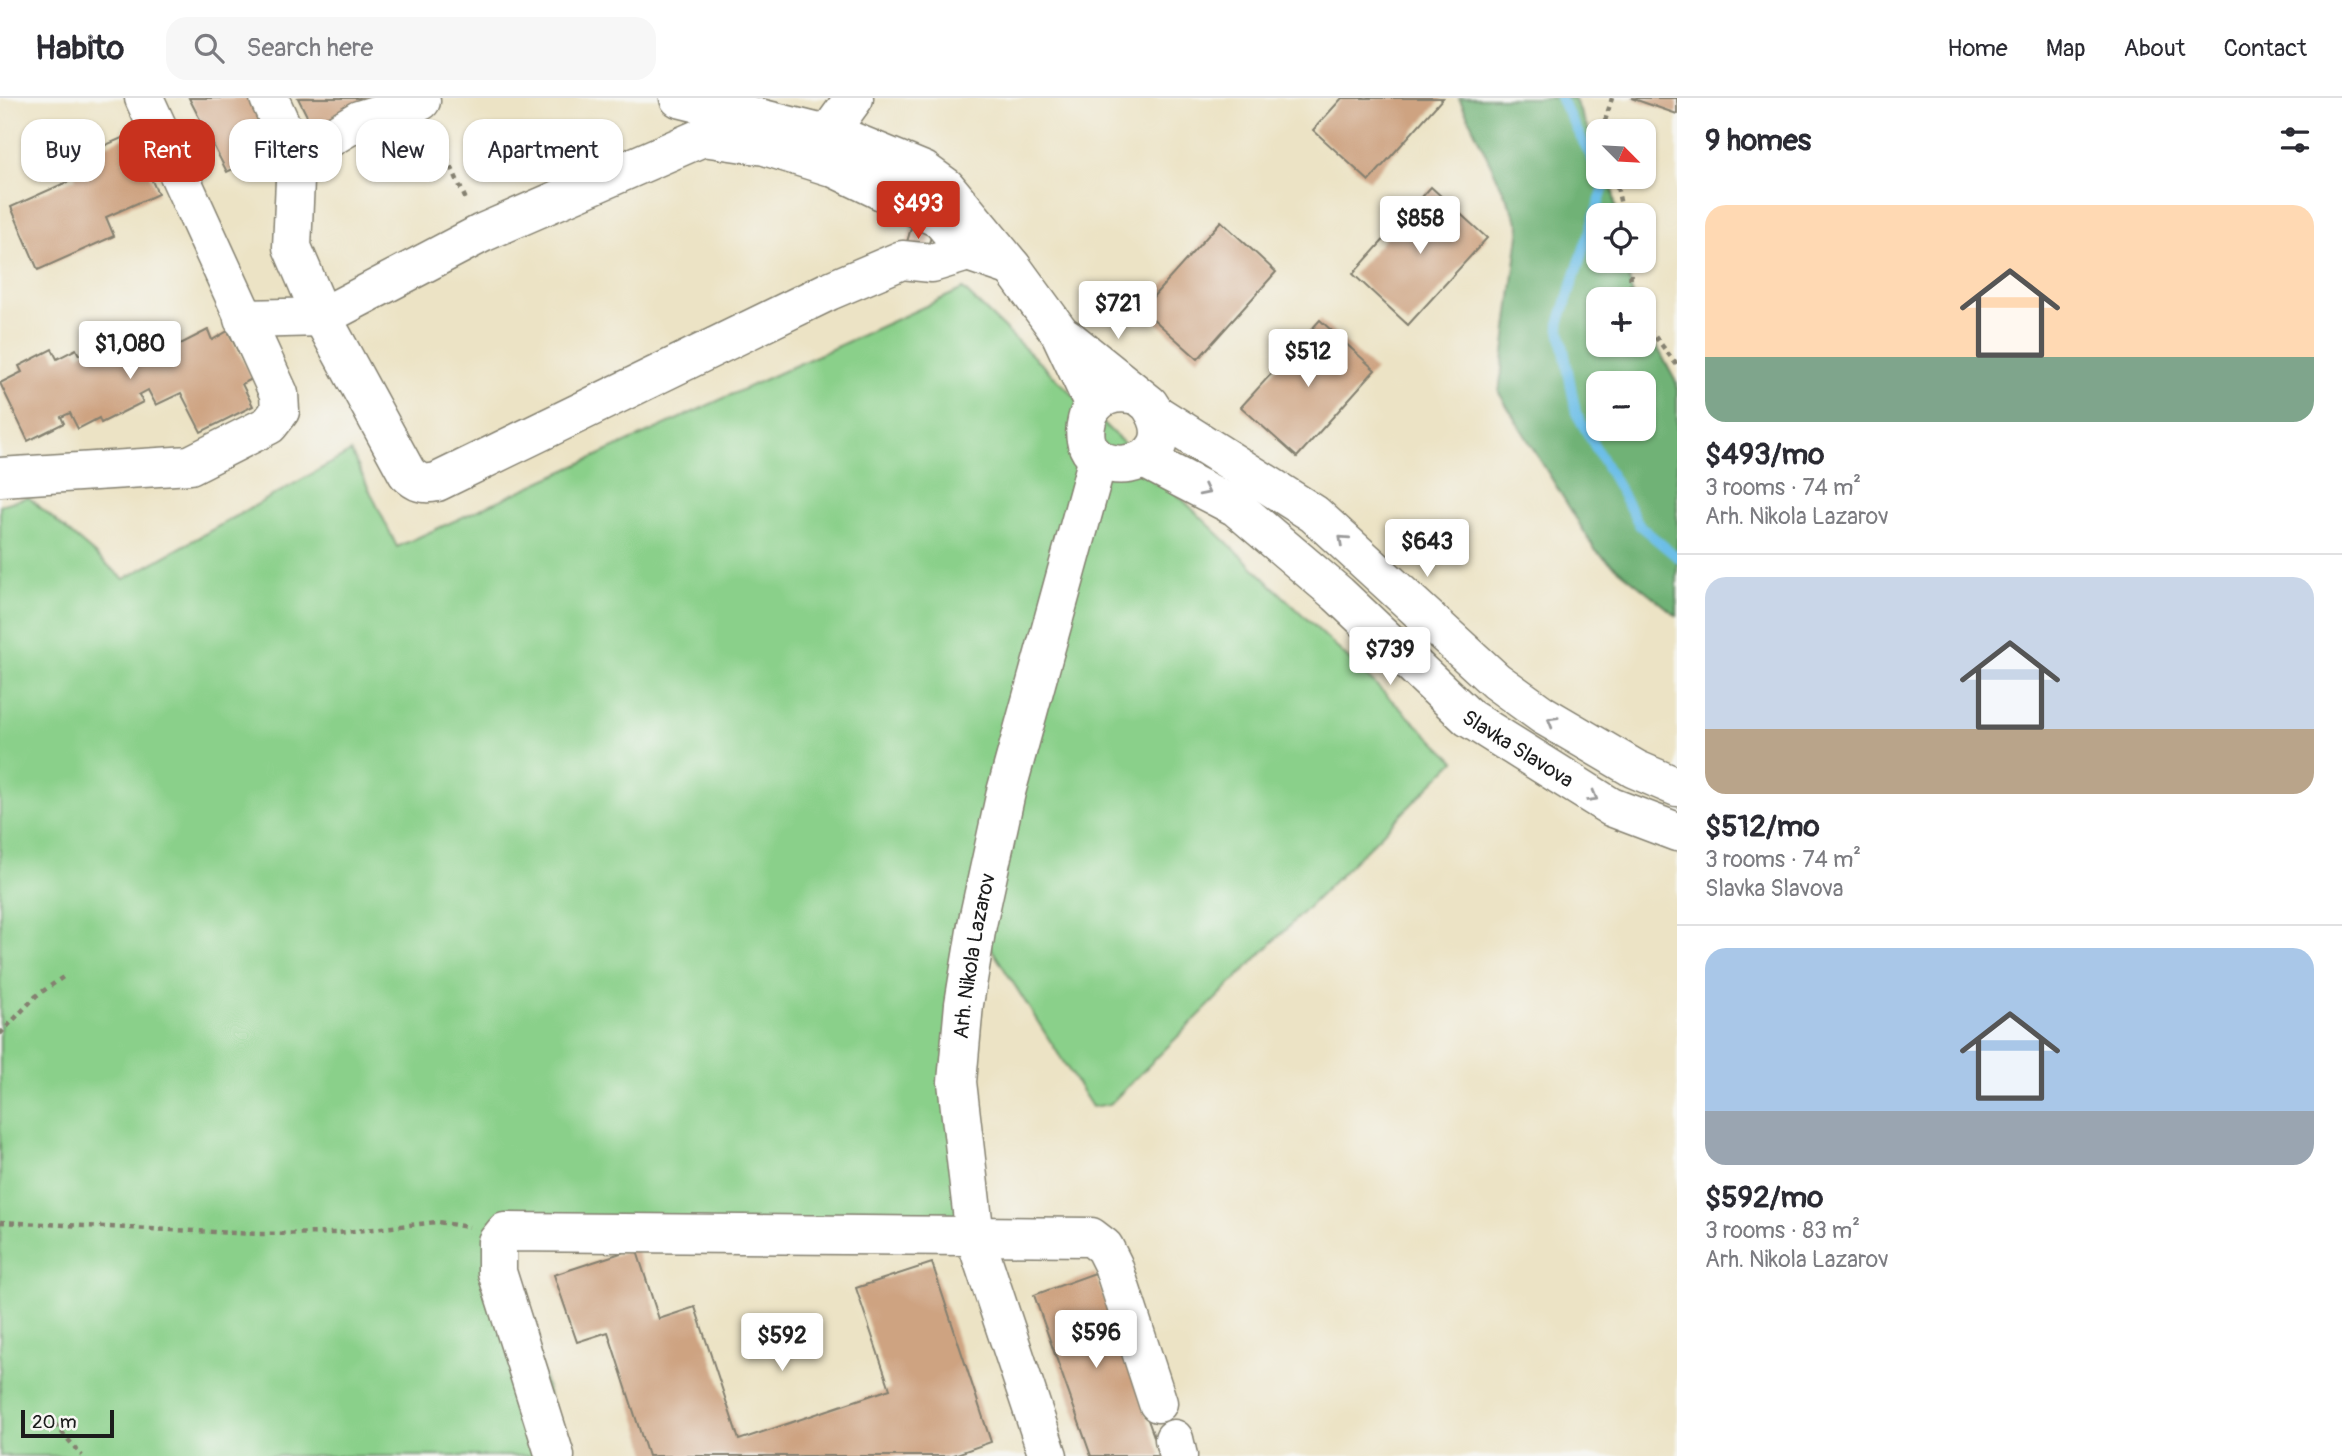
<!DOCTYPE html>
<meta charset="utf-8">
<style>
body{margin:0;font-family:Pangolin,sans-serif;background:#f7f7f7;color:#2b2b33;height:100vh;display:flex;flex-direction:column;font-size:26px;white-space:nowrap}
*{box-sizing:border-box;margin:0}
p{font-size:23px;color:#7c7c81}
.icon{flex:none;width:38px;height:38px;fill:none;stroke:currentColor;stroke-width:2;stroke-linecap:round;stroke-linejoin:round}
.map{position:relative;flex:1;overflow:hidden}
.panel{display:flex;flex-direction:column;background:#fff;width:665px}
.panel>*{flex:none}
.banner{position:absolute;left:21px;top:21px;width:665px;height:63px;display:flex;gap:14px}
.needle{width:46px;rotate:114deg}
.buttons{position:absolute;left:1586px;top:21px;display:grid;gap:14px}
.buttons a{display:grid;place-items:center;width:70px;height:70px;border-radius:14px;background:#fff;box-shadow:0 2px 5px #0004;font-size:35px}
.scale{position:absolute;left:21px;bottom:18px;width:93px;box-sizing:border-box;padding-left:7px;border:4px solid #1c1c1c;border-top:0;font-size:19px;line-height:24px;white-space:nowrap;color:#1c1c1c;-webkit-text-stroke:5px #f6f6f2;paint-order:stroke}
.price{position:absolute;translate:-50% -60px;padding:0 16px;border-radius:7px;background:#fff;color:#222;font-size:23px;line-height:46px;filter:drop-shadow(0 2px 4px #0008)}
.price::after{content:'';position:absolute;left:50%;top:42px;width:21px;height:16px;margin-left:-10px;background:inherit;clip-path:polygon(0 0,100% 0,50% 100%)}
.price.active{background:#c8321e;color:#fff}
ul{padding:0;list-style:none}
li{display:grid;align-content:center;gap:14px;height:371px;padding:0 28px}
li+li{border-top:2px solid #e1e1e2}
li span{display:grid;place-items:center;height:217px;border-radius:21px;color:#555}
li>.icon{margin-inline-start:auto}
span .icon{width:126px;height:126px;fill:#fffc;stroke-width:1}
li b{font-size:30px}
h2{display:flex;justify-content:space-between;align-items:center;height:84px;padding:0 28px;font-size:30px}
.tag{padding:0 24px;border-radius:21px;background:#fff;box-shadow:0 2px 5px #0004;font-size:24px;line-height:63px}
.tag.active{background:#c8321e;color:#fff}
header{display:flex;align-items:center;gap:42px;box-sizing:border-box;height:98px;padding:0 35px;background:#fff;border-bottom:2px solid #e1e1e2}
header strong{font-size:33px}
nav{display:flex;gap:38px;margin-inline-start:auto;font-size:24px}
.search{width:490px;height:63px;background:#f7f7f7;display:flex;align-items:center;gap:18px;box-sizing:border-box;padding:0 24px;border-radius:21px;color:#7c7c81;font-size:26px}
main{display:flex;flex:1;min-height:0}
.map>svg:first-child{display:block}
</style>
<header>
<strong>Habito</strong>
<div class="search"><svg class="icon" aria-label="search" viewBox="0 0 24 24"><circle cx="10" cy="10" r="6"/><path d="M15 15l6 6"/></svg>Search here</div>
<nav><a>Home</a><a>Map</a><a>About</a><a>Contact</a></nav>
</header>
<main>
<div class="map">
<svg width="1677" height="1358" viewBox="0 0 1677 1358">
<rect width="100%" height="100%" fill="#f6f6f2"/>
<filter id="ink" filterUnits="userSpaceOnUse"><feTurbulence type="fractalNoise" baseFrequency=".0143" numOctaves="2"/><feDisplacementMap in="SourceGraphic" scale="14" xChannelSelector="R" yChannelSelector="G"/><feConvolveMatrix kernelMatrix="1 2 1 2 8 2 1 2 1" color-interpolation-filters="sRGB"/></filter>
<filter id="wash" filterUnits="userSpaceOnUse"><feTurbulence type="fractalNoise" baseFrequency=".00686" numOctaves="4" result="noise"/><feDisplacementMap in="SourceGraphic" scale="28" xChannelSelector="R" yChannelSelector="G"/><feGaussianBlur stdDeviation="1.57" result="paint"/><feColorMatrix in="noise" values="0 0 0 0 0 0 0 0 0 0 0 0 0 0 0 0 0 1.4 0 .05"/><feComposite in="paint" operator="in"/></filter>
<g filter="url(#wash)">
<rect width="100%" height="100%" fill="#ece3c5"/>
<path fill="#8ad08a" stroke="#537653" stroke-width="2" d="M963,191L1455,663L1110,1006L1092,1009L977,828L975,1139L505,1135L565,1358H0V407L28,399L124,481L351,354L397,449Z"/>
<path fill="#6fb276" stroke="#466749" stroke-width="2" fill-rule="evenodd" d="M1459,0H1574L1598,53V79H1609L1611,82L1617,117H1598V163H1626L1633,201H1598V247H1643V222L1677,286V518L1596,453L1499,295L1520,128ZM1598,285H1643V331H1598Z"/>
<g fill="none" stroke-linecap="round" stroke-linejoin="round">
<g stroke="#6cbee7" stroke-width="10">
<path d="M1560,0L1598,72"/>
<path d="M1601,79L1605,86L1559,226L1576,315L1640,428L1677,459"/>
</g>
</g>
<g id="blocks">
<g fill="#cea381">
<path d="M189,0H263L285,45L227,74Z"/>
<path d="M298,0H383L315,34Z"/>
<path d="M1342,0H1443L1369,83L1313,32Z"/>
<path d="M1631,0H1677V16Z"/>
<path d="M131,36L158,96L106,119L114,138L38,172L11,109L76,80L69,63Z"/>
<path d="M1431,89L1487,140L1408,227L1353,176Z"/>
<path d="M1221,123L1276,174L1198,261L1142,211Z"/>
<path d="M911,130L932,136L925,157L905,151Z"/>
<path d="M1320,222L1375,272L1297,359L1241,309Z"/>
<path d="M153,230L165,254L208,232L212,242L228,233L252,281L242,286L253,308L201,334L181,295L156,307L148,292L139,297L143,304L101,325L99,320L78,331L70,315L61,319L64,325L28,343L0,285L22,274L19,268L52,251L57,261L76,251L79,257L127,232L132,241Z"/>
<path d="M636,1150L659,1221L695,1209L739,1342L890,1291L856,1190L932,1165L991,1344L951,1358H648L608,1234L577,1244L554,1177Z"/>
<path d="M1095,1175L1161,1358H1091L1034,1197Z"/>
</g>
</g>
</g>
<g filter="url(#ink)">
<use href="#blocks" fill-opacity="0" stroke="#848070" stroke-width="2"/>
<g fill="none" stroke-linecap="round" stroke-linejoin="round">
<g stroke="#848070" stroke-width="41">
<g id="minor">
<path d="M269,0L296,60L292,149L322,219L407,375C417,385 424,387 437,384L829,193L902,162L932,165L968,154"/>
<path d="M679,0L851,43L924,73L946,89L1012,169L1060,235L1094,307"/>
<path d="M828,36L854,0"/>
<path d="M296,60L359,22L421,3"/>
<path d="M243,221L322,219L482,135L703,39L765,48L832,69L940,121L968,154L1012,169"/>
<path d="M1067,240L1149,306C1197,374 1069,392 1087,322C1093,297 1117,291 1139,298"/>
<path d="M1156,316L1314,416L1496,583L1543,617L1635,671L1677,689"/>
<path id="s1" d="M1144,361L1236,409L1338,496L1469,620L1611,709L1677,734"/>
<path d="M0,379L190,367L269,327L280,313L279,296L144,0"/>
<path d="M1174,1341L1178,1358"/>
<path d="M555,1358L497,1174V1144L505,1134L1091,1139L1104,1149L1113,1167L1158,1305"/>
<path id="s2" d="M1048,1358L975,1139L957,984L964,906L977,827L1006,694L1098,360"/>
</g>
</g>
<g stroke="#848070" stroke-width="4.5" stroke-dasharray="5 5" stroke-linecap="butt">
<path d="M435,32L467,104"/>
<path d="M1607,33L1605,23L1612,0"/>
<path d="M1615,79L1623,117"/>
<path d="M1630,201L1631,163"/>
<path d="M1643,223L1677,267"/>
<path d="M0,936L36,898L66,877"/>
<path d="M0,1124L258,1136L337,1135L437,1124L469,1129"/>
<path d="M55,1326L82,1358"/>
</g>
<use href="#minor" stroke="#fff" stroke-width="38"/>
</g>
<defs><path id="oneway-chevron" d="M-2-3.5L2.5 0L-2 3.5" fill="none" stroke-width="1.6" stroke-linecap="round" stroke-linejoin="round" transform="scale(1.75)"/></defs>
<g stroke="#999">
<use href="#oneway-chevron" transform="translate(1205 393) rotate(27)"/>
<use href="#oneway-chevron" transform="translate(1343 442) rotate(-138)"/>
<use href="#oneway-chevron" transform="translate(1552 623) rotate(-149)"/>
<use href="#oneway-chevron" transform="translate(1593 699) rotate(30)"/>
</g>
</g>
<g text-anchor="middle" stroke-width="5" stroke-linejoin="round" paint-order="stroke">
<g font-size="21" fill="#1c1c1c" stroke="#f6f6f2">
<text dy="7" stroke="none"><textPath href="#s1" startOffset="476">Slavka Slavova</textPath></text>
<text dy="7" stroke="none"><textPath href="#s2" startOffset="514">Arh. Nikola Lazarov</textPath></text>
</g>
</g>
</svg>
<div class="buttons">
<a><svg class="needle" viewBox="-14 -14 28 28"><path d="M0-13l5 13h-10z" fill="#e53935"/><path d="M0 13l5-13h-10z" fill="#7c7c81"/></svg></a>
<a><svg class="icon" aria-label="locate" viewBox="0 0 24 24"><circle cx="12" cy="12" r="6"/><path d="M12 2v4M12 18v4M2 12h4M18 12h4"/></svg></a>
<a>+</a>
<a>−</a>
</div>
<div class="scale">20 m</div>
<b class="price active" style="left:918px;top:143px">$493</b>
<b class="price" style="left:1420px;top:158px">$858</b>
<b class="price" style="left:1118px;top:243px">$721</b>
<b class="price" style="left:130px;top:283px">$1,080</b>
<b class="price" style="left:1308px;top:291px">$512</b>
<b class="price" style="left:1427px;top:481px">$643</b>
<b class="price" style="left:1390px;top:589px">$739</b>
<b class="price" style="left:1096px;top:1272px">$596</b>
<b class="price" style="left:782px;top:1275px">$592</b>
<div class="banner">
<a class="tag">Buy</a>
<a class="tag active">Rent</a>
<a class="tag">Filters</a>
<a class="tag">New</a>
<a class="tag">Apartment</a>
</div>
</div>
<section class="panel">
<h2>9 homes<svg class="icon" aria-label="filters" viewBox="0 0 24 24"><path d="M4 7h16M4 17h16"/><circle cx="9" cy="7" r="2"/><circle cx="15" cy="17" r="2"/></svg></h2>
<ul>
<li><span style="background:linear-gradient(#ffd9b3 70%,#7fa58c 0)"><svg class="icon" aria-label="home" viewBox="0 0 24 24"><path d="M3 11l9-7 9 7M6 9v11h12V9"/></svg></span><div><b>$493/mo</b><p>3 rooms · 74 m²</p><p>Arh. Nikola Lazarov</p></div></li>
<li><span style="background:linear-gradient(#c9d6e8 70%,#b9a48a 0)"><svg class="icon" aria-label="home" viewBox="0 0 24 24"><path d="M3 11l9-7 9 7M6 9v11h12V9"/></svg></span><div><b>$512/mo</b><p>3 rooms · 74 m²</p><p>Slavka Slavova</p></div></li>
<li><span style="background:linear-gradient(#a9c7e8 75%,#9aa5b1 0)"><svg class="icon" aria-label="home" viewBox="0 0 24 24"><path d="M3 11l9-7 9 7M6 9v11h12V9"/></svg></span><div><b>$592/mo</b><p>3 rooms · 83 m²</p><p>Arh. Nikola Lazarov</p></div></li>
</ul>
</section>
</main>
